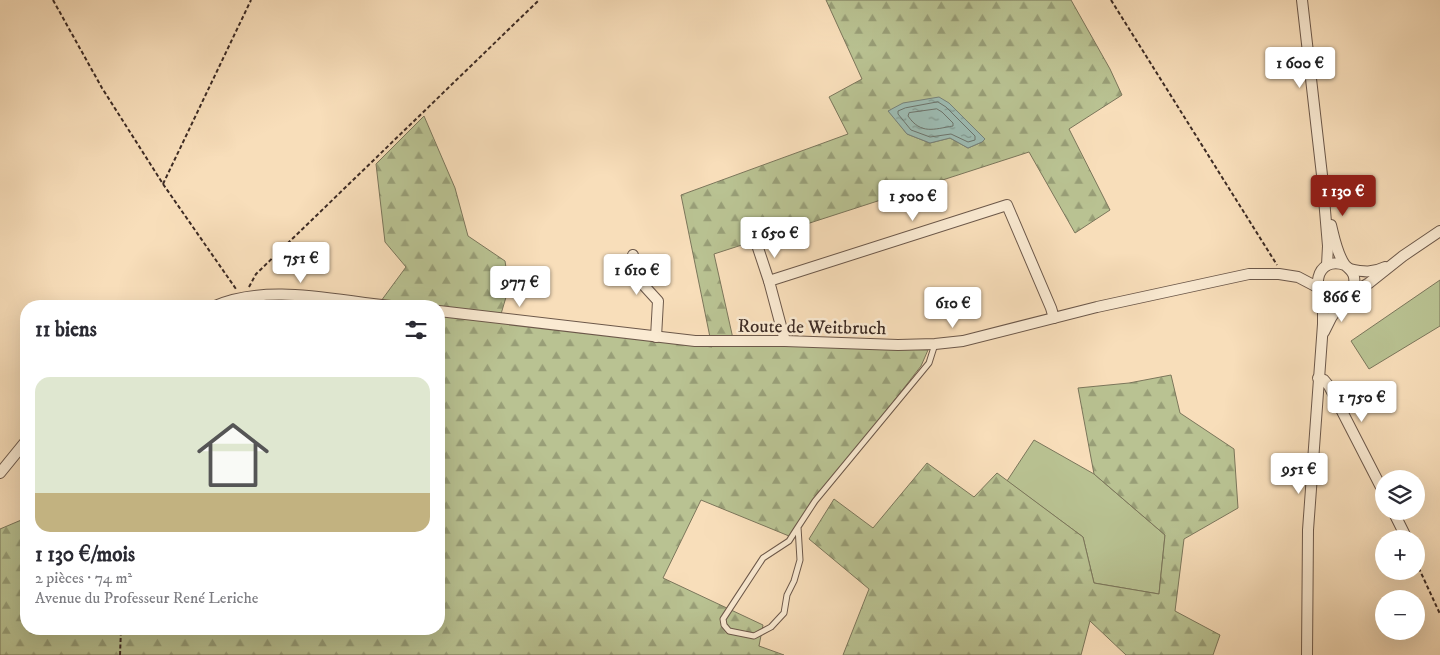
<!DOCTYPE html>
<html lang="fr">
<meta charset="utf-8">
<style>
body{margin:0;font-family:"IM FELL DW Pica",serif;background:#f2f2f3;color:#2b2b33;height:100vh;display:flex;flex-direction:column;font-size:19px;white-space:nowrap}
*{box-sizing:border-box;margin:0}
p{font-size:16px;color:#7c7c81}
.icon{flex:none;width:28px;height:28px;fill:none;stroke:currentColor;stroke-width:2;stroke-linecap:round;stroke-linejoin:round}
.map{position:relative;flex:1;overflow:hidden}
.side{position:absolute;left:20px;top:300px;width:425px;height:335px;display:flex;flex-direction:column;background:#fff;border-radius:20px;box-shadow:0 5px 20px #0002}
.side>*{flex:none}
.fabs{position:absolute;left:1375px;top:470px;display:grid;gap:10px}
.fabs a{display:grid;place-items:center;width:50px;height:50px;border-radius:50%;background:#fff;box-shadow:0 5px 20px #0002;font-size:25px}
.price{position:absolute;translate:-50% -42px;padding:0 11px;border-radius:5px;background:#fff;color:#222;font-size:16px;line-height:32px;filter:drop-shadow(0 1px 2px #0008)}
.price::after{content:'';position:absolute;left:50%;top:30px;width:15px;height:11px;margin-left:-8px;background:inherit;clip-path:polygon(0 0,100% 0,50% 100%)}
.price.on{background:#8f2418;color:#fff}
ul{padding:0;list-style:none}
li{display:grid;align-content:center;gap:10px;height:265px;padding:0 15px}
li+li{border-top:1px solid #e1e1e2}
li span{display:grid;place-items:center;height:155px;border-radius:15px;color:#555}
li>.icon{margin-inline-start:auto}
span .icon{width:90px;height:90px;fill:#fffc;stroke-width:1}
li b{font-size:21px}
h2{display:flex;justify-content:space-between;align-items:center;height:60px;padding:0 15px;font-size:21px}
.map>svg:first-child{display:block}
</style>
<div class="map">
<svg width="1440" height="655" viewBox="0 0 1440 655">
<defs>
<pattern id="forest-firs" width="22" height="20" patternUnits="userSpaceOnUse" patternTransform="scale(1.25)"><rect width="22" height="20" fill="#b9c292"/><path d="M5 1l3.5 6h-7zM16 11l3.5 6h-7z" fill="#989e77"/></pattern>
<pattern id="water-ripples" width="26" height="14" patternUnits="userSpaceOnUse" patternTransform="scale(1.25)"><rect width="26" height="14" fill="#9dbcb3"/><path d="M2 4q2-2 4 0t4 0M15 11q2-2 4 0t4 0" fill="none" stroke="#819991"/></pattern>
</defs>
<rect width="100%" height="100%" fill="#f8deba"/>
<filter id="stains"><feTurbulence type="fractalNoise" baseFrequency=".004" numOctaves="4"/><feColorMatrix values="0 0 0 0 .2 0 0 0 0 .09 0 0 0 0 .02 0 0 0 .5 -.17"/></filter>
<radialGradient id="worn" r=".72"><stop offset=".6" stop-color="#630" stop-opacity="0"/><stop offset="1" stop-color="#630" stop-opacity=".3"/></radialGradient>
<g fill="#b9c292" stroke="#7b765b">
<path d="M1440,280V326L1369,369L1351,341Z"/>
<path d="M1034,440L1094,474L1165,535L1159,594L1094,583L1083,537L1007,481Z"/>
</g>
<g fill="url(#forest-firs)" stroke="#7b765b" fill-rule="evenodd">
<path d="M826,0H1071L1110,69L1122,95L1069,129L1110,210L1075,233L1029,152L714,254L734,343L928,350L921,366L789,536L701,500L663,578L763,625L759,646L784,655H0V529L26,518V629H439V315L712,347L681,195L848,134L829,97L862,79ZM889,111L982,142L968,148L950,138L930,143L907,134Z"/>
<path d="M424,116L455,188L468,236L505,261L509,287L501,314L381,301L406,267L385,242L376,164Z"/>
<path d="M277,299L352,306H261L259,304Z"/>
<path d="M1171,375L1180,413L1234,449L1238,508L1184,539L1175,611L1220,635L1213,655H1126L1090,621L1081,655H843L869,589L809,539L834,499L873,528L927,463L974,497L997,473L1083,537L1094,583L1159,594L1165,535L1094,474L1078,388L1129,383Z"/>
</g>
<path fill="url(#water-ripples)" stroke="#77827a" d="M939,97L949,103L985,139L982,142L968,148L950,138L930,143L907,134L888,111L903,103Z"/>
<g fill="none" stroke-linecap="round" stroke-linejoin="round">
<g stroke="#6d746c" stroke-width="1">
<path d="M938,102L946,107L975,136V140L968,142L951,134L930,137L911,130L898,114V111L905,108Z"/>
<path d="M937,109L942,112L953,123V126C934,129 921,135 908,116L909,113Z"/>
</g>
<g stroke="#6c584a" stroke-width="7">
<path id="service" d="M798,527L789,541L763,558L723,619L724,625L729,631L754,636L771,627L784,613L787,595L794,581L800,560L798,527L815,501L929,363L935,344"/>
</g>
<g stroke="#6c584a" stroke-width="12">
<g id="minor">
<path d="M1302,0L1322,175L1328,246L1327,265"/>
<path d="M1331,225C1334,237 1337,254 1345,265C1349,269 1353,271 1354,277C1355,283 1354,290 1349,295C1345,298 1339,300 1334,299C1308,297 1315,254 1345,265"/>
<path d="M757,245L769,281"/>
<path d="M633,255L637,278L658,301L656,337"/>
<path d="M1350,269C1363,272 1373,273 1385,267"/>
<path d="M1349,295L1369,283L1403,256L1440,231"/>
<path d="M215,306C268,283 336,301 391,306"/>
<path d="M439,311L695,341H785L898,345L935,344L963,341L1097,307L1249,274H1279L1298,277L1319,288"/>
<path d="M1324,332L1331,318L1344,298"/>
<path d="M785,341L769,281L1007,205L1051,308L1054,318"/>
<path d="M1318,378L1324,380L1329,386L1384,493"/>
<path d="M0,473L26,441"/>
<path d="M1393,511L1405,535"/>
<path d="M1307,655L1308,530L1323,324V303L1320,291"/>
</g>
</g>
<g stroke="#3d2b24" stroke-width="2" stroke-dasharray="4 2.5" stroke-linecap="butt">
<path d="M53,0L102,88L163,184L236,289"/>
<path d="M1111,0L1277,265"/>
<path d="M163,184L251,0"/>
<path d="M249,287L256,274L539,0"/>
<path d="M1416,562L1440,614"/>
<path d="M120,655L121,629"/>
</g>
<use href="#service" stroke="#faead2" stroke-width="5"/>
<use href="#minor" stroke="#faead2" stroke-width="10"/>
</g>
<g text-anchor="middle" stroke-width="5" stroke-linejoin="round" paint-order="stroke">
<g font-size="19" fill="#3d2b24" stroke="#faead2">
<text transform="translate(812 326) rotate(1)" y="7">Route de Weitbruch</text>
</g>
</g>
<rect width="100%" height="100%" filter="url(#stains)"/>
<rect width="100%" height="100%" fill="url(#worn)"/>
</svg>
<div class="fabs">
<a><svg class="icon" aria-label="layers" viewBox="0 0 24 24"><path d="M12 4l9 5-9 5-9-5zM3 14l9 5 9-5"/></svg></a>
<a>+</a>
<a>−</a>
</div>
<b class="price" style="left:1300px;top:89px">1 600 €</b>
<b class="price on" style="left:1343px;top:217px">1 130 €</b>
<b class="price" style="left:913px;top:222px">1 500 €</b>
<b class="price" style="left:775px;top:259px">1 650 €</b>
<b class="price" style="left:301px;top:284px">751 €</b>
<b class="price" style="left:637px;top:296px">1 610 €</b>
<b class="price" style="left:520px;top:308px">977 €</b>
<b class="price" style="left:1342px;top:323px">866 €</b>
<b class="price" style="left:953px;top:329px">610 €</b>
<b class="price" style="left:1362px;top:423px">1 750 €</b>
<b class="price" style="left:1299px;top:495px">951 €</b>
<section class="side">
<h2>11 biens<svg class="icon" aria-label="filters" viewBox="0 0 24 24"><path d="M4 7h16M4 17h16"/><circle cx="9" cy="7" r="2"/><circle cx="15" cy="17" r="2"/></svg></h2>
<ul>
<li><span style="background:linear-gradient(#dfe7d0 75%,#c2b280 0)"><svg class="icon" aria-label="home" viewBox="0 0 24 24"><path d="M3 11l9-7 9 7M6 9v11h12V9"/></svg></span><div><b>1 130 €/mois</b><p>2 pièces · 74 m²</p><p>Avenue du Professeur René Leriche</p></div></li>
</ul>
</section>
</div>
